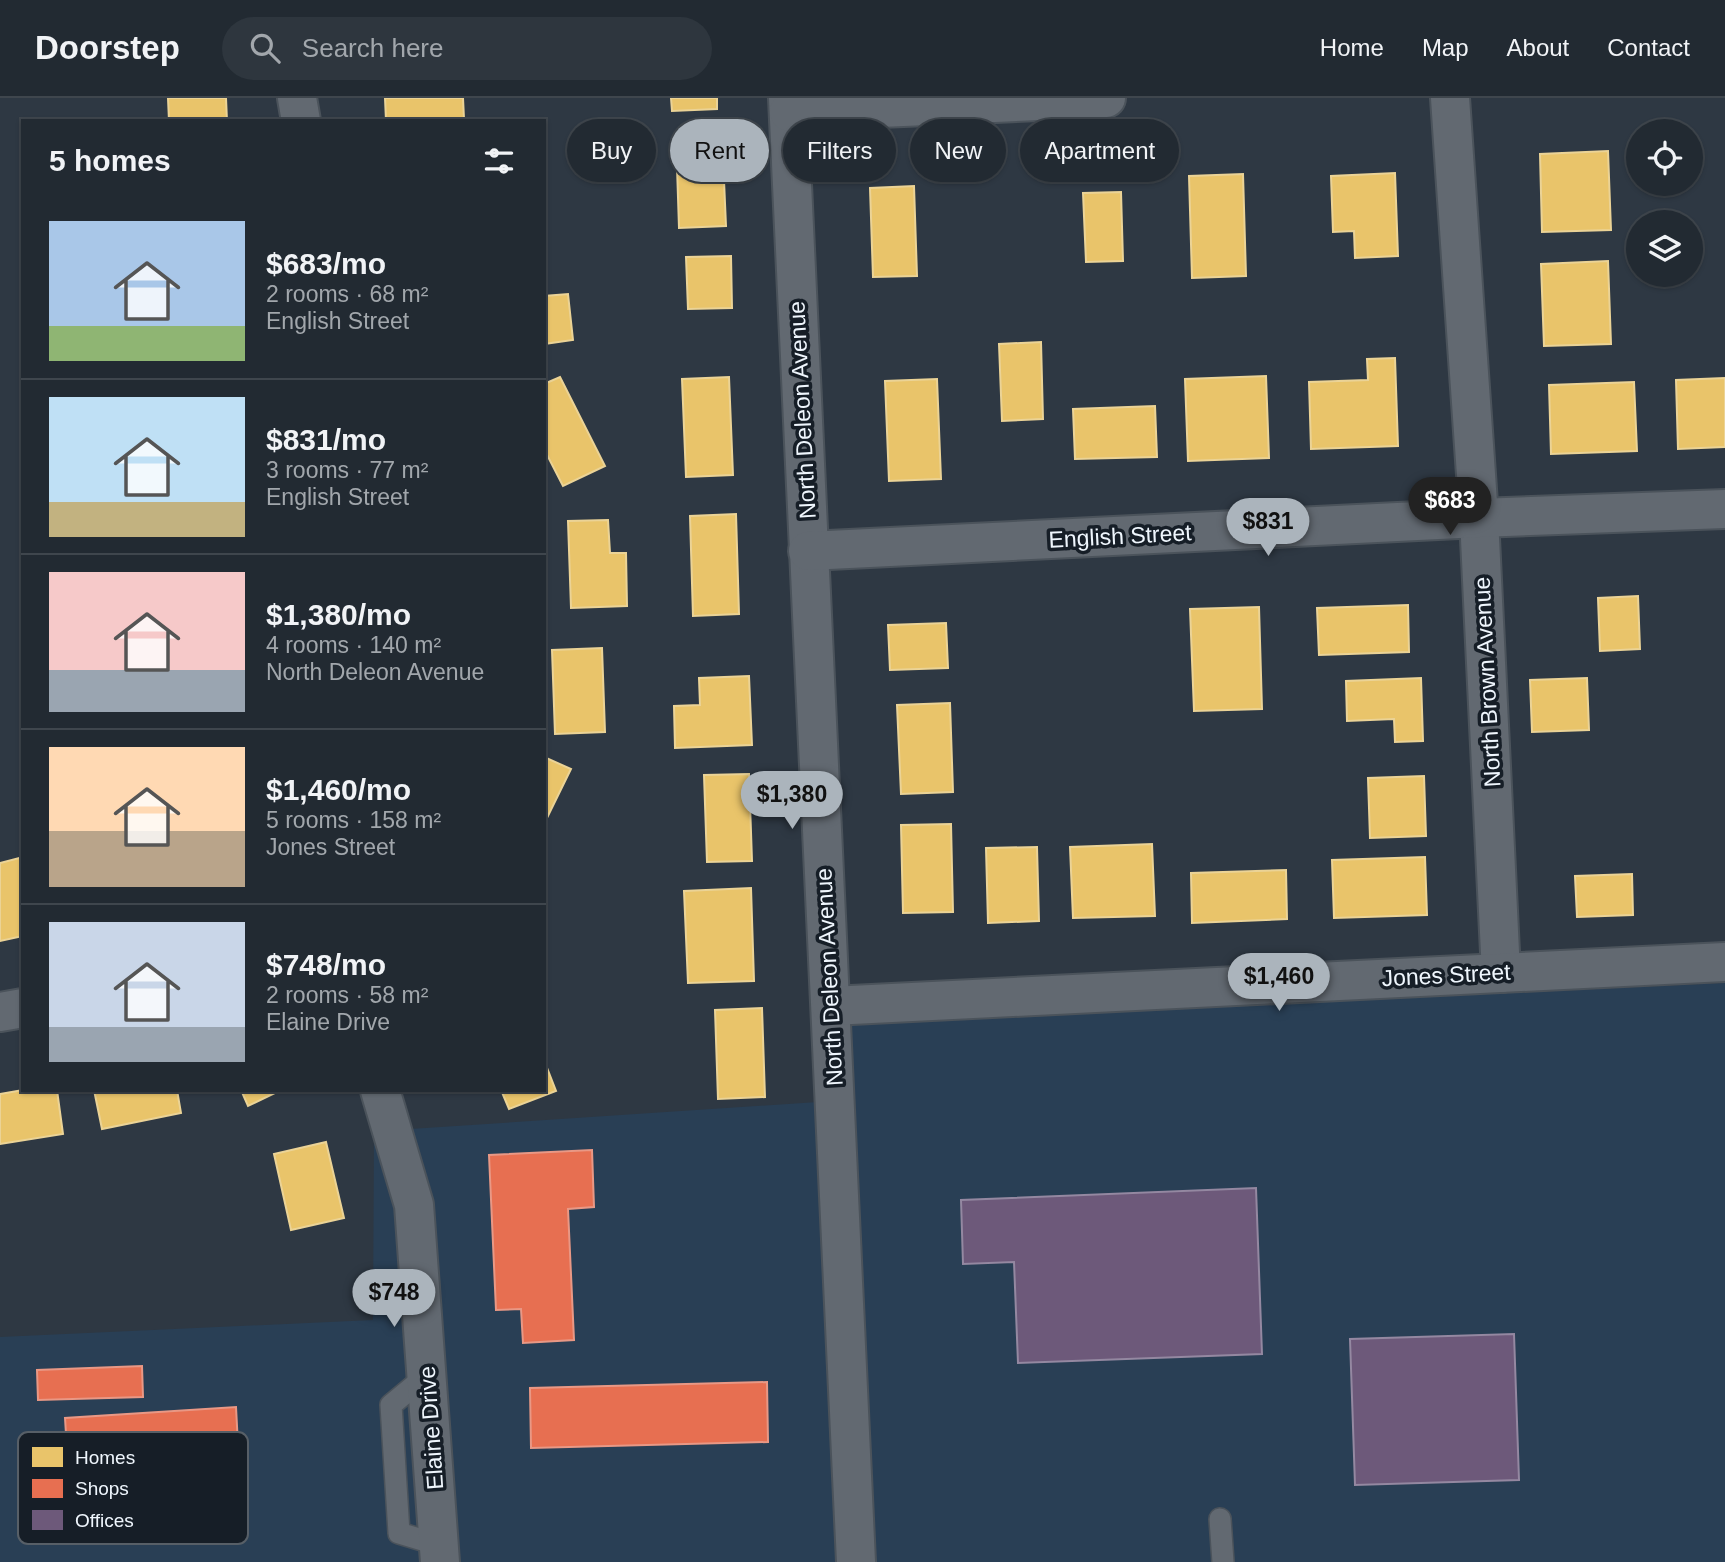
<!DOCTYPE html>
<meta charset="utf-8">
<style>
body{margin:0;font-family:Arial,sans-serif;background:#2e363e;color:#f1f3f6;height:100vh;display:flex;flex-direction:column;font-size:26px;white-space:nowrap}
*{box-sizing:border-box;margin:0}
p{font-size:23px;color:#a2a7ac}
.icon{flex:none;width:38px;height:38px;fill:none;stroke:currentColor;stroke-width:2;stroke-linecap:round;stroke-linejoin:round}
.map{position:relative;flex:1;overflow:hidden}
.panel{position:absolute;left:21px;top:21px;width:525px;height:973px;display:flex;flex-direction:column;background:#222a32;border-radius:0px;box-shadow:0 2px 5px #0004,0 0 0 2px #3f464d}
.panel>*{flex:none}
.top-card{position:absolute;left:567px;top:21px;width:665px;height:63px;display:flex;gap:14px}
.tools{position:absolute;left:1626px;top:21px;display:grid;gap:14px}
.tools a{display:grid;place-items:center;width:77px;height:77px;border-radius:50%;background:#222a32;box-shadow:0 2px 5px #0004,0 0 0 2px #3f464d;font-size:35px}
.price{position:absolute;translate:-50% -60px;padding:0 16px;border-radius:24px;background:#abb4bc;color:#111;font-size:23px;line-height:46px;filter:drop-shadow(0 2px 4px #0008)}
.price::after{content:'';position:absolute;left:50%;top:42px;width:21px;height:16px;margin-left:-10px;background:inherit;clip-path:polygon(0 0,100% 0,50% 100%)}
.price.current{background:#222;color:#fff}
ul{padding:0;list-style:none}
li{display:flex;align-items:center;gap:21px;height:175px;padding:0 28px}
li+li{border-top:2px solid #3f464d}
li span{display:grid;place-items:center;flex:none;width:196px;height:140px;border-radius:0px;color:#555}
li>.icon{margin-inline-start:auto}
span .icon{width:84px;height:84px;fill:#fffc;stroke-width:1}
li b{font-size:30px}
h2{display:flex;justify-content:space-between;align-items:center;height:84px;padding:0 28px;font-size:30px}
.chip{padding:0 24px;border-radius:32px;background:#222a32;box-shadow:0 2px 5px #0004,0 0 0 2px #3f464d;font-size:24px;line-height:63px}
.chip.current{background:#abb4bc;color:#111}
header{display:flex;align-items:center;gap:42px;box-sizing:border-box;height:98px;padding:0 35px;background:#222a32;border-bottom:2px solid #3f464d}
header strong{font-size:33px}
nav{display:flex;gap:38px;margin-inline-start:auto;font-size:24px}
.search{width:490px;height:63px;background:#2e363e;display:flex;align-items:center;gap:18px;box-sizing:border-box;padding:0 24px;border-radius:38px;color:#a2a7ac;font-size:26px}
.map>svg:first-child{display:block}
</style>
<header>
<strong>Doorstep</strong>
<div class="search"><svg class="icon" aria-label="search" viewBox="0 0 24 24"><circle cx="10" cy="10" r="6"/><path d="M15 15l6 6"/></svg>Search here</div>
<nav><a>Home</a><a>Map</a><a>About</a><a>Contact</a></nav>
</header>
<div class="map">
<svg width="1725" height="1464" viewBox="0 0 1725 1464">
<rect width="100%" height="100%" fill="#2e3843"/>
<g fill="#293f55">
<path d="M1725,885V1464H874L850,926Z"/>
<path d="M818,1004L839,1464H458L410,1031Z"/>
<path d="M374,1035L397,1111L423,1464H0V1239L373,1222Z"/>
</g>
<g fill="#e9c46a" stroke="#ebd396" stroke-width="2">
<path d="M168,0H226L227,23H169Z"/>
<path d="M385,0H463L464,21L386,23Z"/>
<path d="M671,0H717V11L672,13Z"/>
<path d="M722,37L726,128L679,130L676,38Z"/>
<path d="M1608,53L1611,132L1542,134L1540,56Z"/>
<path d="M1395,75L1398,158L1355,160L1354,133L1333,134L1331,78Z"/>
<path d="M1243,76L1246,178L1192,180L1189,78Z"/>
<path d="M914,88L917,178L873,179L870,90Z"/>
<path d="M1121,94L1123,163L1086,164L1083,95Z"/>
<path d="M731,158L732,210L688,211L686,159Z"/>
<path d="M1608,163L1611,246L1544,248L1541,166Z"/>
<path d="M568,196L573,242L544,246V198Z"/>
<path d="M1041,244L1043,321L1002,323L999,246Z"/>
<path d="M1395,260L1398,348L1311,351L1309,284L1368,282L1367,261Z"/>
<path d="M1266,278L1269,360L1188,363L1185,281Z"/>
<path d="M560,279L605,368L563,388L544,351V286Z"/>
<path d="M729,279L733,377L686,379L682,281Z"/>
<path d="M1725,280V349L1678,351L1676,282Z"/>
<path d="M937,281L941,381L889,383L885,283Z"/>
<path d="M1634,284L1637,353L1551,356L1549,287Z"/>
<path d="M1155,308L1157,359L1075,361L1073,311Z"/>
<path d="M736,416L739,516L693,518L690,418Z"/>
<path d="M608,422L610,455H626L627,508L571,510L568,423Z"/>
<path d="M1638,498L1640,551L1600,553L1598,500Z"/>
<path d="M1408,507L1409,554L1319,557L1317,510Z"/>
<path d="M1259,509L1262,611L1194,613L1190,511Z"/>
<path d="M946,525L948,570L890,572L888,527Z"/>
<path d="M602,550L605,634L555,636L552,552Z"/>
<path d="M749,578L752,647L675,650L674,608L700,607L699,580Z"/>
<path d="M1421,580L1423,643L1395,644L1394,621L1347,623L1346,583Z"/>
<path d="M1587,580L1589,632L1532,634L1530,582Z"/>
<path d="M950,605L953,694L901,696L897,607Z"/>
<path d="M544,659L571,671L544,726Z"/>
<path d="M749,676L752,763L707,764L704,677Z"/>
<path d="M1424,678L1426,738L1370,740L1368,680Z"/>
<path d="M951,726L953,814L903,815L901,727Z"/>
<path d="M1152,746L1155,818L1073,820L1070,749Z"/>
<path d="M1037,749L1039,823L988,825L986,750Z"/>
<path d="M23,759V838L0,843V765Z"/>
<path d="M1425,759L1427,817L1334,820L1332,762Z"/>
<path d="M1286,772L1287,821L1192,825L1191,775Z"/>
<path d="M1632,776L1633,817L1577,819L1575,778Z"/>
<path d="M751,790L754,883L688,885L684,793Z"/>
<path d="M762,910L765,999L718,1001L715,912Z"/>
<path d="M544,962L556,993L509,1011L501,992H544Z"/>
<path d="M23,992H57L63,1036L0,1046V996Z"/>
<path d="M94,992H177L181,1015L102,1031Z"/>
<path d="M241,992H281L248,1008Z"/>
<path d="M326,1044L344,1120L291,1132L274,1056Z"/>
</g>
<g fill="#e76f51" stroke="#e99885" stroke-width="2">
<path d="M592,1052L594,1109L568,1111L574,1242L523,1245L521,1211L496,1212L489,1057Z"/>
<path d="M142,1268L143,1299L38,1302L37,1272Z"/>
<path d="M767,1284L768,1344L531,1350L530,1290Z"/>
<path d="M236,1309L242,1423L72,1433L65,1320Z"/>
</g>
<g fill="#6d597a" stroke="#9488a1" stroke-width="2">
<path d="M1256,1090L1262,1256L1018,1265L1014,1164L963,1166L961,1102Z"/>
<path d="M1514,1236L1519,1382L1355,1387L1350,1241Z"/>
</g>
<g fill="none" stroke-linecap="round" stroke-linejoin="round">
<g stroke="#4b535b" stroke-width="24">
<g id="lane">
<path d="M427,1277L391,1307L399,1435L439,1447"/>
<path d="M1220,1421L1223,1464"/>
</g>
</g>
<g stroke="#4b535b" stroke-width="42">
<g id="street">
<path d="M297,0L301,23"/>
<path d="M788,0L856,1464"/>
<path d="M1450,0L1479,420L1501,875"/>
<path d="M789,14L1106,0"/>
<path d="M808,453L1479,420L1725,411"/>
<path d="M831,908L1725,864"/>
<path d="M0,914L23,910"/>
<path d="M380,992L414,1107L440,1464"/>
</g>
</g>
<use href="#lane" stroke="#626971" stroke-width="21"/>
<use href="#street" stroke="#626971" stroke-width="38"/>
</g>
<g text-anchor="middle" stroke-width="7" stroke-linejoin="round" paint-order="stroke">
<g font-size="23" fill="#eff6fd" stroke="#161e27">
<text transform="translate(802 312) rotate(-93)" y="8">North Deleon Avenue</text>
<text transform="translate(1120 438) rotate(-3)" y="8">English Street</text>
<text transform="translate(1487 584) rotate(-93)" y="8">North Brown Avenue</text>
<text transform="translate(1446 877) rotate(-3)" y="8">Jones Street</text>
<text transform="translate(829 879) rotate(-93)" y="8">North Deleon Avenue</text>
<text transform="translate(431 1330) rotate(-94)" y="8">Elaine Drive</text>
</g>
</g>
<rect x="18" y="1334" width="230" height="112" rx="10" fill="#161e27" stroke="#575f67" stroke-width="2"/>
<rect x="32" y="1349" width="31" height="20" fill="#e9c46a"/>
<rect x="32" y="1381" width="31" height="19" fill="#e76f51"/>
<rect x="32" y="1412" width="31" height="20" fill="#6d597a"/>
<g font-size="19" fill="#eff6fd">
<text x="75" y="1366">Homes</text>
<text x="75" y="1397">Shops</text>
<text x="75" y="1429">Offices</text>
</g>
</svg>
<div class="tools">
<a><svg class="icon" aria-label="locate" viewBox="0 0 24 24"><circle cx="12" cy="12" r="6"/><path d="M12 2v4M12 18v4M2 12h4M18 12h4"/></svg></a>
<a><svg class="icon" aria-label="layers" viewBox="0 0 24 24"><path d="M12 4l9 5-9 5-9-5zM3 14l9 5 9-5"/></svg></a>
</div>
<b class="price current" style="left:1450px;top:439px">$683</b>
<b class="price" style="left:1268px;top:460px">$831</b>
<b class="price" style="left:792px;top:733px">$1,380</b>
<b class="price" style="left:1279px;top:915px">$1,460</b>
<b class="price" style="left:394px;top:1231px">$748</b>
<div class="top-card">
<a class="chip">Buy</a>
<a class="chip current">Rent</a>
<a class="chip">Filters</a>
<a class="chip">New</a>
<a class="chip">Apartment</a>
</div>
<section class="panel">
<h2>5 homes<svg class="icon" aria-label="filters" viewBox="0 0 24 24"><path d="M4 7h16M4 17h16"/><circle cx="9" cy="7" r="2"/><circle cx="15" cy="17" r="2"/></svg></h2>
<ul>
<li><span style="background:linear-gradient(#a9c7e8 75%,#8fb573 0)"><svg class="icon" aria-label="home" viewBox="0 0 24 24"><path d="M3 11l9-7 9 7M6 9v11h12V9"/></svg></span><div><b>$683/mo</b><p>2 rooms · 68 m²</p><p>English Street</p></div></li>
<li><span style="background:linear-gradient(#bfe0f5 75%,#c2b280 0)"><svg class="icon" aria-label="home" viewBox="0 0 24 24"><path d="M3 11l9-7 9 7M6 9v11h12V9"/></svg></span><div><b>$831/mo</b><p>3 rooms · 77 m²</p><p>English Street</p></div></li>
<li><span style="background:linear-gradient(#f6c9c9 70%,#9aa5b1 0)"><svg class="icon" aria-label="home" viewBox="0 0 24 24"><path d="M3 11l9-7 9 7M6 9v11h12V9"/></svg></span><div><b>$1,380/mo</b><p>4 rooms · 140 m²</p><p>North Deleon Avenue</p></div></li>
<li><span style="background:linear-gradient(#ffd9b3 60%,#b9a48a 0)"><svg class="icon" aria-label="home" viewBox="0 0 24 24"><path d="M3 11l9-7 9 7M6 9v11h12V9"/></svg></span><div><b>$1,460/mo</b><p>5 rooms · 158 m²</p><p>Jones Street</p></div></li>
<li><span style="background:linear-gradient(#c9d6e8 75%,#9aa5b1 0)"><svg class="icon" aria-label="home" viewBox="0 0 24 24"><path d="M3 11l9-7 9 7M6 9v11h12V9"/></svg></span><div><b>$748/mo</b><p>2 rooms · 58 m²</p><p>Elaine Drive</p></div></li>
</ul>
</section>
</div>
